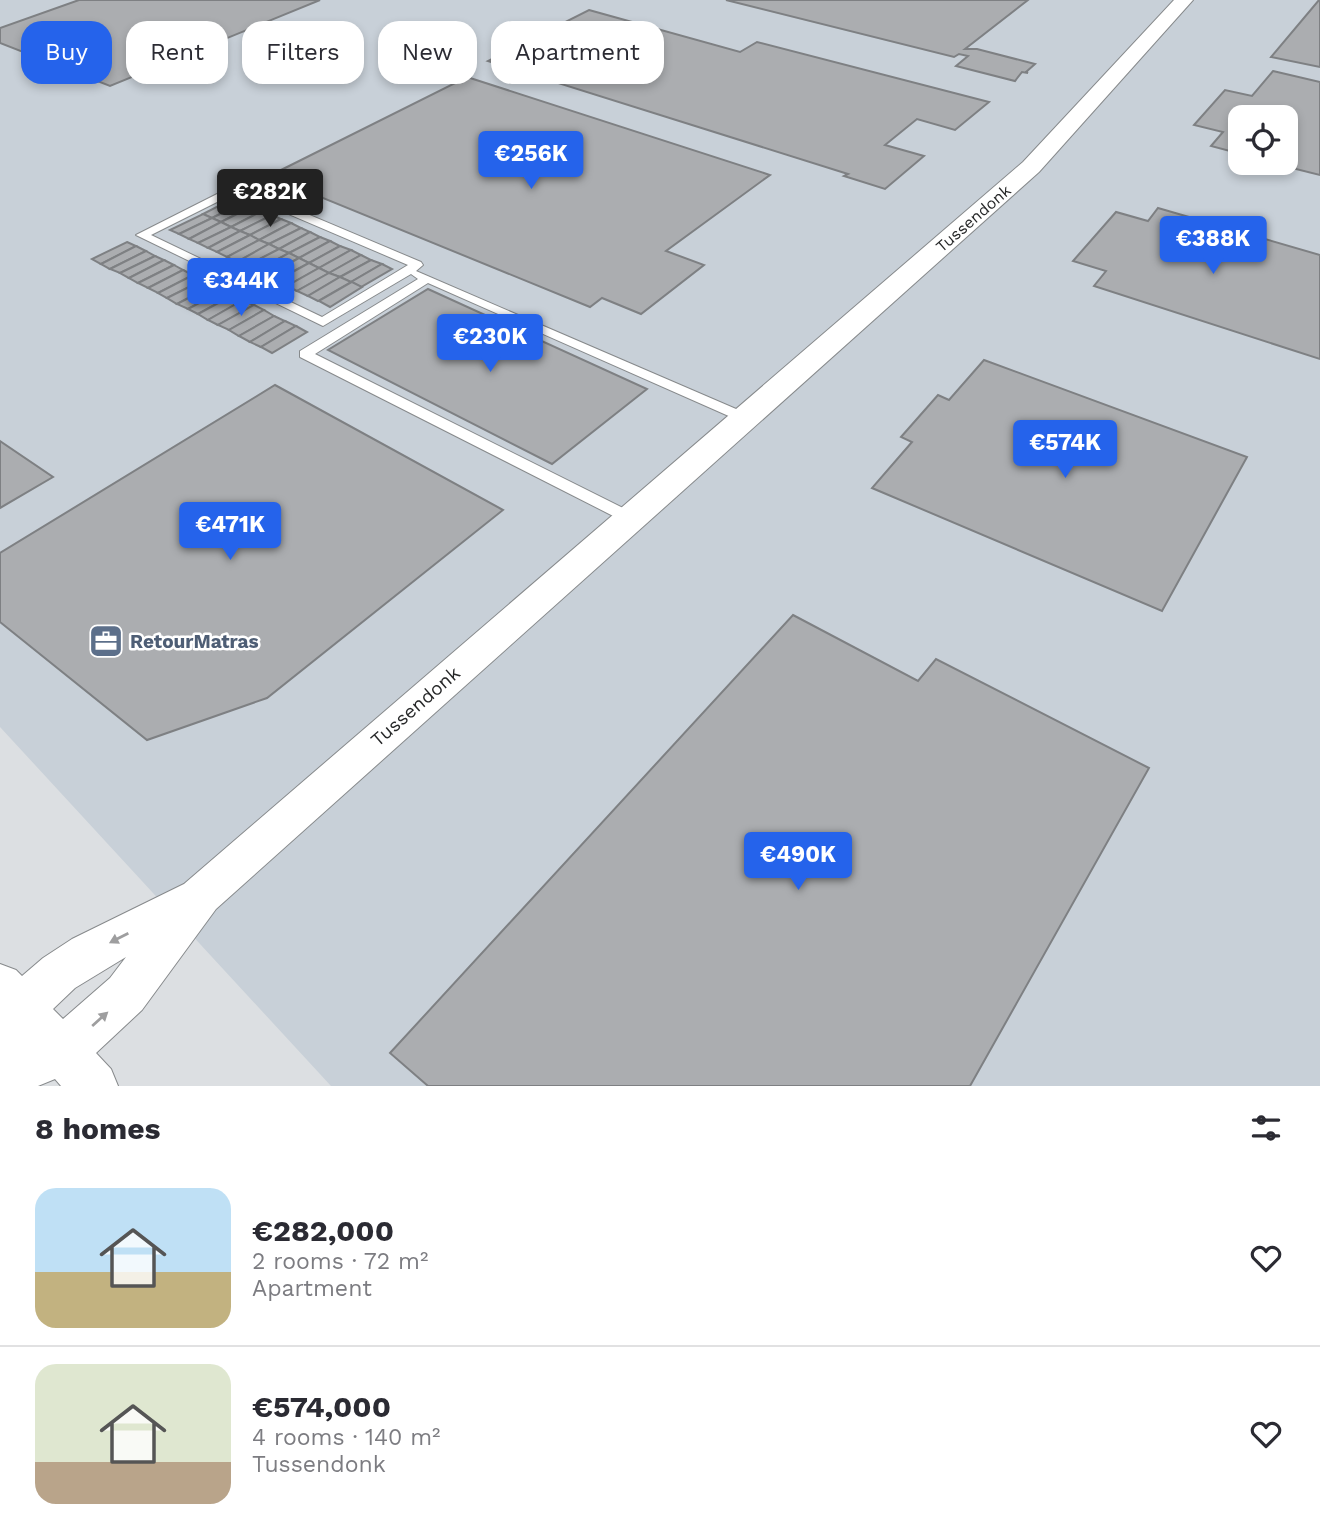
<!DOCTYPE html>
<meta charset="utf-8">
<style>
body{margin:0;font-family:"Work Sans",sans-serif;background:#f7f7f7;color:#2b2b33;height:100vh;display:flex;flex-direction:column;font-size:26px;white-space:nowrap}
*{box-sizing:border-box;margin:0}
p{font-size:23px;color:#7c7c81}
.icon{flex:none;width:38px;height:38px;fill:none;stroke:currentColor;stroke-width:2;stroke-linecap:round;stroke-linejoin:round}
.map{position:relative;height:1086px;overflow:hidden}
.side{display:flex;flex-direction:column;background:#fff;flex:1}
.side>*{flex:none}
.guide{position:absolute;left:21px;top:21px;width:700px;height:63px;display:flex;gap:14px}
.buttons{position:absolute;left:1228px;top:105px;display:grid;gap:14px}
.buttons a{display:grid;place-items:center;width:70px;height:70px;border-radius:14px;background:#fff;box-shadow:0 4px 10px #0003;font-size:35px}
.price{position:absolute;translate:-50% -60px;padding:0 16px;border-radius:7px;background:#2563eb;color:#fff;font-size:23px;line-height:46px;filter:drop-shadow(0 2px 4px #0008)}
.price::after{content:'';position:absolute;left:50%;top:42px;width:21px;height:16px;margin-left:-10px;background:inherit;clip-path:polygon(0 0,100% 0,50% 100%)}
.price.current{background:#222;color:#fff}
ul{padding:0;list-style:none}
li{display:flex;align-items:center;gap:21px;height:175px;padding:0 35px}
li+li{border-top:2px solid #e1e1e2}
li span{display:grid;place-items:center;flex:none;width:196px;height:140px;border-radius:21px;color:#555}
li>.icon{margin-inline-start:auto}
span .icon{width:84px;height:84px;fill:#fffc;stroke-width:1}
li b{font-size:30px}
h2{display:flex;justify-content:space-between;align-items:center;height:84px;padding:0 35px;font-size:30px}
.tag{padding:0 24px;border-radius:21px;background:#fff;box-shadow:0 4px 10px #0003;font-size:24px;line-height:63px}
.tag.current{background:#2563eb;color:#fff}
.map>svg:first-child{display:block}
</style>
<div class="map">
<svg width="1320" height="1086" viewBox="0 0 1320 1086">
<rect width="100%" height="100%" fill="#dcdfe2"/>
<path fill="#c8d0d8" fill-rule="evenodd" d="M0,0H1320V1086H331L0,727ZM1241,117H1286V163H1241Z"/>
<g fill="#abadb0" stroke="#7e8083" stroke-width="2">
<path d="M79,0H320L110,86L0,43V28Z"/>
<path d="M726,0H1028L965,49H977L1035,64L1026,72L1028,73L1022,72L1015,81L956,66L968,56L959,54L954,57Z"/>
<path d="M1320,0V67L1271,57L1319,0Z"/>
<path d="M589,10L740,52L757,42L989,102L955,130L917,119L885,145L924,156L885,189L844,176L848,174L488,61Z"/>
<path d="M1273,71L1320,82V175L1272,163H1286V117H1241V154L1211,146L1223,132L1194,125L1225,90L1252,96Z"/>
<path d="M467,77L770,175L666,251L704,265L641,314L602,298L590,307L269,176Z"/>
<path d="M234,198L244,202L212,218L203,214Z"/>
<path d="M244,202L253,206L221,222L212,218Z"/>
<path d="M253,206L262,211L231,227L221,222Z"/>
<path d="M1158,208L1320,255V359L1094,286L1106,271L1073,261L1116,212L1148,221Z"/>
<path d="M262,211L272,215L240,231L231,227Z"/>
<path d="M203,214L212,218L179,234L170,230Z"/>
<path d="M272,215L281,219L250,235L240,231Z"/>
<path d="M212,218L221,222L189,239L179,234Z"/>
<path d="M281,219L291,223L259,240L250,235Z"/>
<path d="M221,222L231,227L198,243L189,239Z"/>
<path d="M291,223L301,228L269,244L259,240Z"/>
<path d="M231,227L240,231L208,248L198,243Z"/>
<path d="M301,228L310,232L279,249L269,244Z"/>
<path d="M240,231L250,235L217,252L208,248Z"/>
<path d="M310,232L320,237L289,253L279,249Z"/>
<path d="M250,235L259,240L227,257L217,252Z"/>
<path d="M320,237L330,241L299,258L289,253Z"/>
<path d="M259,240L269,244L237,262L227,257Z"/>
<path d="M330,241L340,246L309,263L299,258Z"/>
<path d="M127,242L136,246L101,264L92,259Z"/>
<path d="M269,244L279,249L246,266L237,262Z"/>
<path d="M136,246L146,251L110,269L101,264Z"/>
<path d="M340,246L351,250L319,268L309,263Z"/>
<path d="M279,249L289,253L256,271L246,266Z"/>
<path d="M351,250L361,255L329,273L319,268Z"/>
<path d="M146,251L155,256L120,273L110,269Z"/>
<path d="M289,253L299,258L266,276L256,271Z"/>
<path d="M361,255L371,260L340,277L329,273Z"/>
<path d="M155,256L164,260L129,278L120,273Z"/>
<path d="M299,258L309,263L276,281L266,276Z"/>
<path d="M164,260L174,265L138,283L129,278Z"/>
<path d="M371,260L382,264L351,282L340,277Z"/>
<path d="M309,263L319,268L287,286L276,281Z"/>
<path d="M382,264L392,269L361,287L351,282Z"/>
<path d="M174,265L183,270L148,288L138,283Z"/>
<path d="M319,268L329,273L297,291L287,286Z"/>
<path d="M183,270L193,275L158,293L148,288Z"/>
<path d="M329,273L340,277L308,296L297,291Z"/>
<path d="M193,275L203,280L167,298L158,293Z"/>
<path d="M340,277L351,282L318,301L308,296Z"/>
<path d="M203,280L213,285L177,304L167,298Z"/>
<path d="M352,282L362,287L330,307L319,301Z"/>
<path d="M213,285L223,290L188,309L177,304Z"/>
<path d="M428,289L647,389L552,464L328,350Z"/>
<path d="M223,290L233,295L198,314L188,309Z"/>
<path d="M233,295L243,300L208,320L198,314Z"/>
<path d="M243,300L254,305L218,325L208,320Z"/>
<path d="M254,305L264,310L229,330L218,325Z"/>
<path d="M264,310L274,316L239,336L229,330Z"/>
<path d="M274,316L285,321L250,342L239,336Z"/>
<path d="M285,321L296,326L261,347L250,342Z"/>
<path d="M296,326L307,332L272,353L261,347Z"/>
<path d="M984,360L1247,457L1162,611L872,488L912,442L901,437L938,395L949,400Z"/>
<path d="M275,385L503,510L267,698L147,740L0,622V553Z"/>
<path d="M0,441L53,477L0,508Z"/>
<path d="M793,615L918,681L936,659L1149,768L970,1086H428L390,1053Z"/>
</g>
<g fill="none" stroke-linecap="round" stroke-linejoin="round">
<g stroke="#878a8c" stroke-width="2">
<path id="service" d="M233,186H241L421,262L423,265L416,271L750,415L752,418L750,421H740L428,283L315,354L635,514L638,518L630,523L625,522L300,357V351L418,279L411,274L323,326L136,235ZM237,192L408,265L322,317L151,235Z"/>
</g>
<g stroke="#878a8c" stroke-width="2">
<path id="minor" d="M1174,0H1193L1039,172L216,909L142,1010L96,1053L111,1069L118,1086H61L55,1079L38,1086H0V964L16,970L22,976L43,958L72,939L184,884L1023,162ZM126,957L110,978L63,1019L53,1009L75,988Z"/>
</g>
<use href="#service" fill="#fff" fill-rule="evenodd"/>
<use href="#minor" fill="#fff" fill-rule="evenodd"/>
</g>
<defs><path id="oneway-solid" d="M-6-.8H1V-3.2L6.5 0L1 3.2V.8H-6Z" transform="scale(1.75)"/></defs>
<g fill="#9e9e9f">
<use href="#oneway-solid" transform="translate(119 938) rotate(153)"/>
<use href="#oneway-solid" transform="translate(100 1019) rotate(-42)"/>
</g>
<defs>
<g id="office-square" transform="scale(1.75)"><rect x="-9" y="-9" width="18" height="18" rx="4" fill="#5c6f8a" stroke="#fff"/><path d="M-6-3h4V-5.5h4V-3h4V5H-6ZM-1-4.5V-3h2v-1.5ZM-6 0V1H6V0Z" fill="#fff"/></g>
</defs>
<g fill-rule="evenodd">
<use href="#office-square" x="106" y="641"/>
</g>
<g text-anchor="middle" stroke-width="5" stroke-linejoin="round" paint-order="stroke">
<g font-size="16" fill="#272829" stroke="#fff">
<text transform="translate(973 218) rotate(-41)" y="6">Tussendonk</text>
</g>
<g font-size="19" font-weight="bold" fill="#4e5e75" stroke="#fff" text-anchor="start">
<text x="130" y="648">RetourMatras</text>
</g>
<g font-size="19" fill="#272829" stroke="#fff">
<text transform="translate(415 706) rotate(-41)" y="7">Tussendonk</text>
</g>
</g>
</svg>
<div class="buttons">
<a><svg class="icon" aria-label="locate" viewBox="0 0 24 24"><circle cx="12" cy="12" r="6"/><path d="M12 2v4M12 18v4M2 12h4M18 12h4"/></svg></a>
</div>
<b class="price" style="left:531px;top:191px">€256K</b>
<b class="price current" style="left:270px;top:229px">€282K</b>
<b class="price" style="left:1213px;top:276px">€388K</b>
<b class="price" style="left:241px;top:318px">€344K</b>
<b class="price" style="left:490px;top:374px">€230K</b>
<b class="price" style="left:1065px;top:480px">€574K</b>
<b class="price" style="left:230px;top:562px">€471K</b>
<b class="price" style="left:798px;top:892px">€490K</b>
<div class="guide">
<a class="tag current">Buy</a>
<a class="tag">Rent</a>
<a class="tag">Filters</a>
<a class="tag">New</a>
<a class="tag">Apartment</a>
</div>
</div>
<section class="side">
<h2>8 homes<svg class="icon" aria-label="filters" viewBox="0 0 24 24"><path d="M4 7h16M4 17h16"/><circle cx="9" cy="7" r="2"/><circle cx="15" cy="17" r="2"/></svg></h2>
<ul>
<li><span style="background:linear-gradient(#bfe0f5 60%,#c2b280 0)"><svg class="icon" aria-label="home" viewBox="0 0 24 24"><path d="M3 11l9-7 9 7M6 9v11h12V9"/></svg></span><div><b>€282,000</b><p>2 rooms · 72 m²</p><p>Apartment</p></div><svg class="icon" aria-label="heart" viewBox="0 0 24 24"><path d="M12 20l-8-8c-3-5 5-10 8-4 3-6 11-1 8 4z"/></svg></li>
<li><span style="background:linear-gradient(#dfe7d0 70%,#b9a48a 0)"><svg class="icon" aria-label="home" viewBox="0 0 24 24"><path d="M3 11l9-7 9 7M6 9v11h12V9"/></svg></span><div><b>€574,000</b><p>4 rooms · 140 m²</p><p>Tussendonk</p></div><svg class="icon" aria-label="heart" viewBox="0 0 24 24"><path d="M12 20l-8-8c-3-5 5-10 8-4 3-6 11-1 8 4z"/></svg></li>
</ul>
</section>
